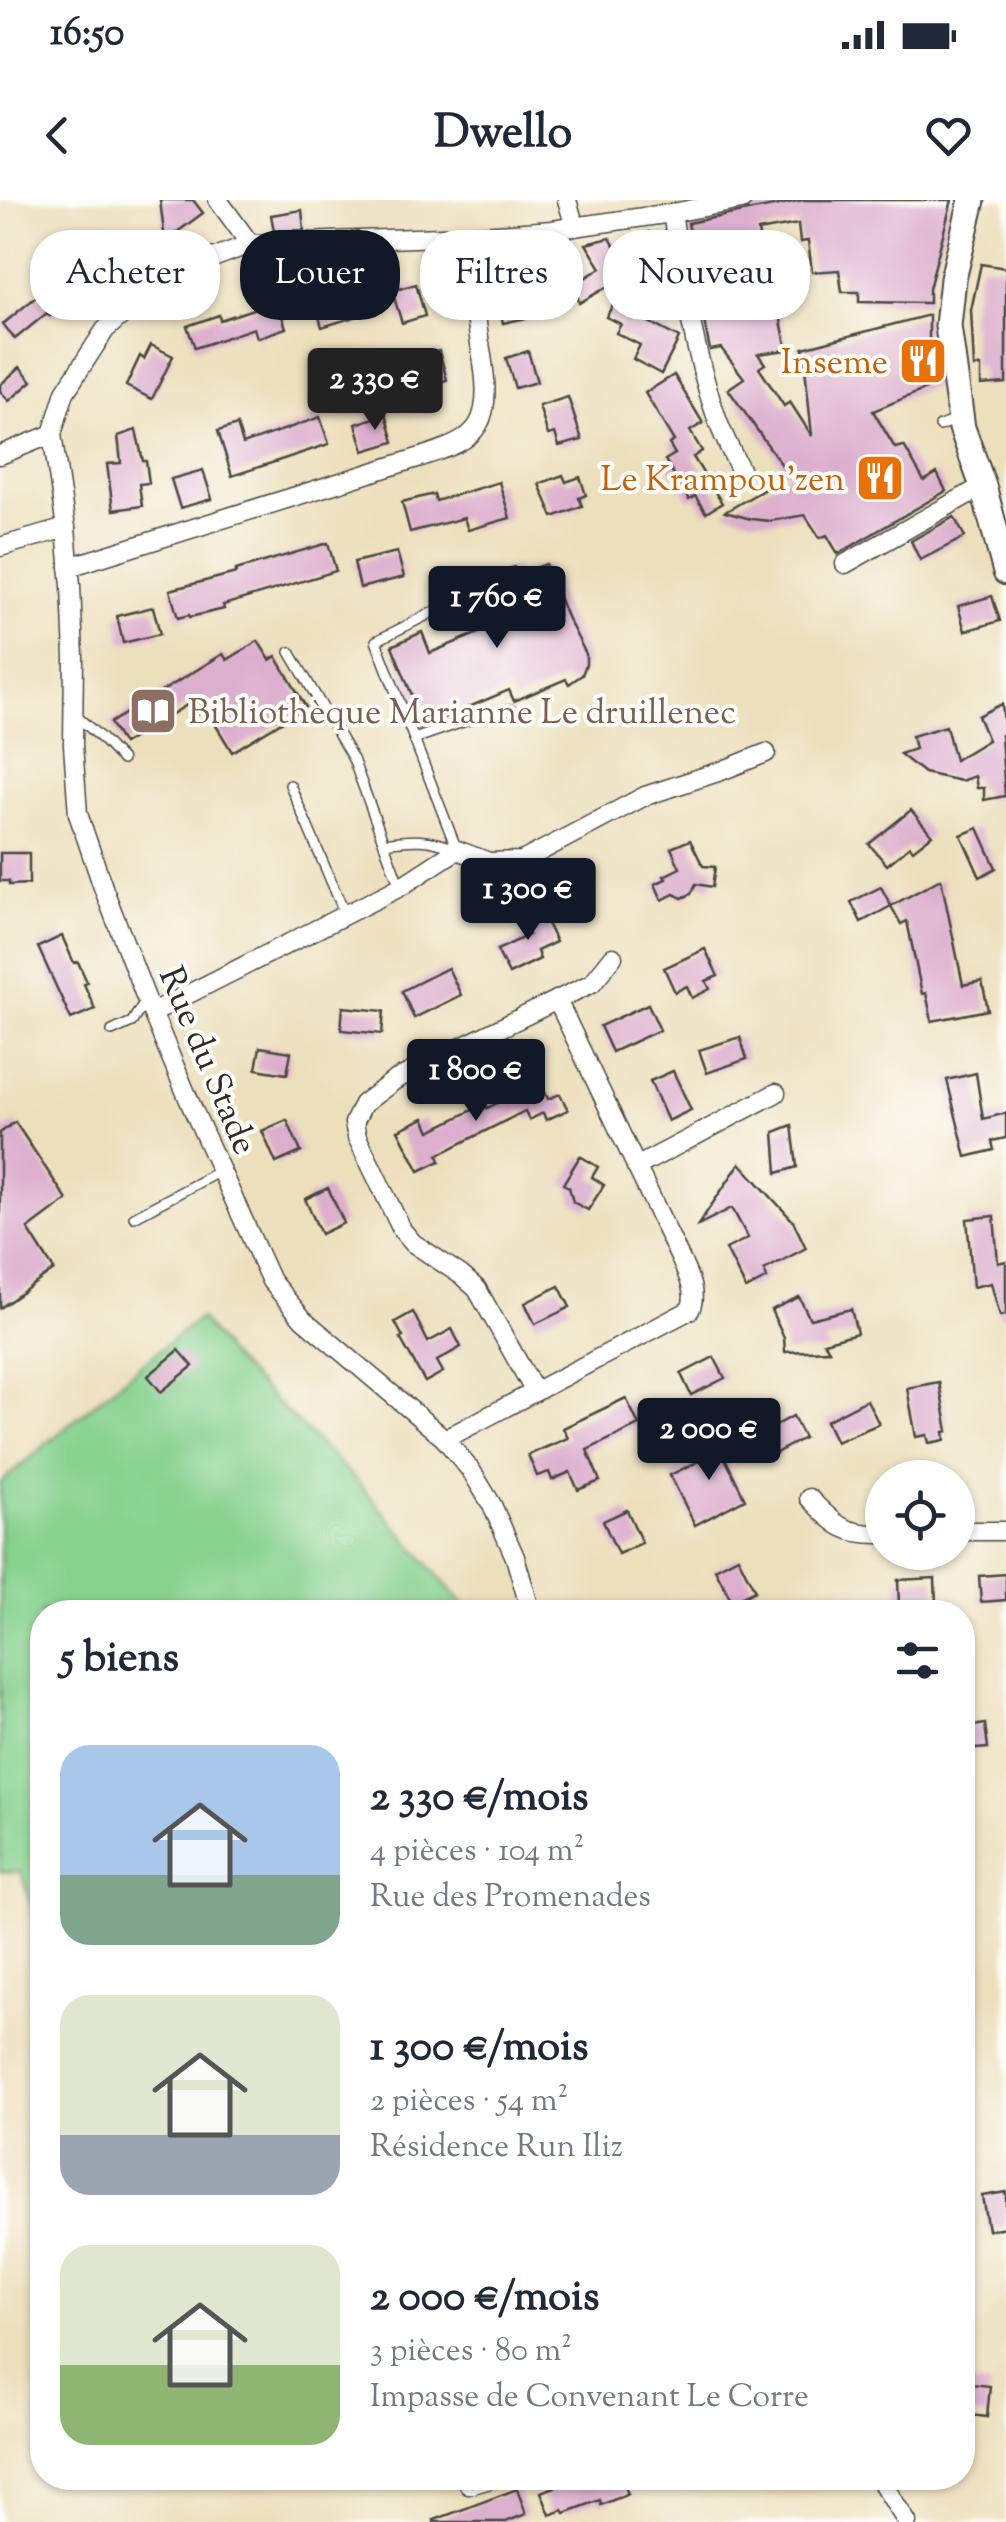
<!DOCTYPE html>
<html lang="fr">
<meta charset="utf-8">
<style>
body{margin:0;font-family:"Sorts Mill Goudy",serif;background:#f6f6f7;color:#1f2937;height:100vh;display:flex;flex-direction:column;font-size:38px;white-space:nowrap}
*{box-sizing:border-box;margin:0}
p{font-size:32px;color:#747a83}
.icon{flex:none;width:55px;height:55px;fill:none;stroke:currentColor;stroke-width:2;stroke-linecap:round;stroke-linejoin:round}
.map{position:relative;flex:1;overflow:hidden}
.side{position:absolute;left:30px;top:1400px;width:945px;height:890px;display:flex;flex-direction:column;background:#fff;border-radius:40px;box-shadow:0 2px 8px #0004}
.side>*{flex:none}
.banner{position:absolute;left:30px;top:30px;width:948px;height:90px;display:flex;gap:20px}
.buttons{position:absolute;left:865px;top:1260px;display:grid;gap:20px}
.buttons a{display:grid;place-items:center;width:110px;height:110px;border-radius:50%;background:#fff;box-shadow:0 2px 8px #0004;font-size:50px}
.price{position:absolute;translate:-50% -85px;padding:0 22px;border-radius:10px;background:#111827;color:#fff;font-size:32px;line-height:65px;filter:drop-shadow(0 2px 5px #0008)}
.price::after{content:'';position:absolute;left:50%;top:60px;width:30px;height:22px;margin-left:-15px;background:inherit;clip-path:polygon(0 0,100% 0,50% 100%)}
.price.current{background:#222;color:#fff}
ul{padding:0;list-style:none}
li{display:flex;align-items:center;gap:30px;height:250px;padding:0 30px}
li span{display:grid;place-items:center;flex:none;width:280px;height:200px;border-radius:30px;color:#555}
li>.icon{margin-inline-start:auto}
span .icon{width:120px;height:120px;fill:#fffc;stroke-width:1}
li b{font-size:42px}
h2{display:flex;justify-content:space-between;align-items:center;height:120px;padding:0 30px;font-size:42px}
.chip{padding:0 35px;border-radius:40px;background:#fff;box-shadow:0 2px 8px #0004;font-size:35px;line-height:90px}
.chip.current{background:#111827;color:#fff}
.status{display:flex;justify-content:space-between;align-items:center;height:70px;padding:0 50px;background:#fff;direction:ltr}
.status svg{height:28px;fill:currentColor}
header{display:flex;justify-content:space-between;align-items:center;height:130px;padding:0 30px;background:#fff;font-size:45px;font-weight:800}
.map>svg:first-child{display:block}
</style>
<div class="status"><b>16:50</b><svg viewBox="0 0 49 12"><path d="M0 12V9h3v3zM5 12V6h3v6zM10 12V3h3v9zM15 12V0h3v12zM26 1h20v11H26zM47 4h2v5h-2z"/></svg></div>
<header><svg class="icon" aria-label="back" viewBox="0 0 24 24"><path d="M15 5l-7 7 7 7"/></svg>Dwello<svg class="icon" aria-label="heart" viewBox="0 0 24 24"><path d="M12 20l-8-8c-3-5 5-10 8-4 3-6 11-1 8 4z"/></svg></header>
<div class="map">
<svg width="1006" height="2322" viewBox="0 0 1006 2322">
<rect width="100%" height="100%" fill="#fdfcf7"/>
<filter id="ink" filterUnits="userSpaceOnUse"><feTurbulence type="fractalNoise" baseFrequency=".01" numOctaves="2"/><feDisplacementMap in="SourceGraphic" scale="20" xChannelSelector="R" yChannelSelector="G"/><feConvolveMatrix kernelMatrix="1 2 1 2 8 2 1 2 1" color-interpolation-filters="sRGB"/></filter>
<filter id="wash" filterUnits="userSpaceOnUse"><feTurbulence type="fractalNoise" baseFrequency=".0048" numOctaves="4" result="noise"/><feDisplacementMap in="SourceGraphic" scale="40" xChannelSelector="R" yChannelSelector="G"/><feGaussianBlur stdDeviation="2.25" result="paint"/><feColorMatrix in="noise" values="0 0 0 0 0 0 0 0 0 0 0 0 0 0 0 0 0 1.4 0 .05"/><feComposite in="paint" operator="in"/></filter>
<g filter="url(#wash)">
<rect width="100%" height="100%" fill="#ecdfbc"/>
<path fill="#87d28f" stroke="#597e5d" stroke-width="2.5" d="M200,1118L231,1158L356,1280L469,1412H42V1745L21,1671L0,1672V1283L136,1169Z"/>
<g id="blocks">
<g fill="#dcafcd">
<path d="M160,0H193L203,13L165,41Z"/>
<path d="M803,0H952L929,89V103L859,102V92H842L839,70L812,72L808,41L800,42L798,24L758,31L771,97L776,96L787,150L758,154L765,164L759,168L784,206L790,202L812,236L803,148L929,115V137L938,184L873,211L895,248L904,246L924,281L937,273L946,291L838,354L827,335L820,338L805,315L770,321L751,319L725,312L789,275L728,189L744,178L721,148L710,150L692,61L691,50L693,49L688,23Z"/>
<path d="M302,10L304,30L274,31L271,15Z"/>
<path d="M649,32L665,60L624,85L630,74L579,103L575,84L601,68L586,44L610,38L615,47L622,43L624,46Z"/>
<path d="M79,54L97,76L50,116L47,113L15,139L3,124L53,83L50,79Z"/>
<path d="M981,64L1006,68V183L981,185V166L974,167L971,110Z"/>
<path d="M416,84L425,116L402,123L392,91Z"/>
<path d="M523,85L531,117L503,123L495,92Z"/>
<path d="M351,94L358,116L322,127L316,106Z"/>
<path d="M617,98L646,113L643,119L679,138L661,174L633,159L640,145L616,133L621,124L606,117Z"/>
<path d="M277,101L286,128L257,138L254,128L195,148L187,126L219,115L220,120Z"/>
<path d="M151,145L173,156L152,199L126,186L140,156L144,159Z"/>
<path d="M439,151L447,180L429,185L431,191L413,196L403,160Z"/>
<path d="M528,151L537,182L515,188L506,158Z"/>
<path d="M20,167L32,181L9,201L0,191V185Z"/>
<path d="M674,175L703,223L690,231L702,251L693,257L722,303L706,313L695,296L689,300L665,260L675,254L669,244L674,241L645,193Z"/>
<path d="M568,197L582,240L559,246L555,233L548,235L539,206Z"/>
<path d="M386,214L394,242L364,251L356,224Z"/>
<path d="M320,217L329,244L232,276L218,231L237,225L243,244Z"/>
<path d="M136,230L143,261H146L149,283L139,284L142,306L113,310L107,264L121,263L118,236Z"/>
<path d="M203,270L212,299L180,308L171,279Z"/>
<path d="M563,275L566,282L580,277L586,295L579,298L582,306L553,317L539,284Z"/>
<path d="M499,282L510,318L468,330L464,318L410,332L402,302L434,294L436,301Z"/>
<path d="M954,317L965,337L920,360L911,341Z"/>
<path d="M328,343L336,371L223,405L224,409L190,417L189,415L178,418L170,390L236,373V370Z"/>
<path d="M397,352L404,377L360,388L354,362Z"/>
<path d="M546,364L567,417L586,454V464L582,475L569,484L566,479L514,501L509,490L419,528L409,503L414,500L392,446L422,432L430,453L500,424L482,381L514,367L518,374Z"/>
<path d="M992,396L1000,421L965,431L958,406Z"/>
<path d="M153,407L160,434L123,443L117,416Z"/>
<path d="M258,441L270,460L276,456L306,507L232,552L206,509L194,516L187,505L123,544L110,523L223,454L227,460Z"/>
<path d="M1002,504L1005,534L1001,535L1005,596L984,600V588H977L975,576L961,581L924,573L900,554L915,549L912,536L946,526L955,560L988,540L978,516Z"/>
<path d="M911,610L932,635L913,650L910,646L887,665L869,644Z"/>
<path d="M978,628L996,668L980,677L961,635Z"/>
<path d="M690,640L703,666L715,667L712,687L696,684L691,694L682,698L674,694L662,700L655,684L666,679L664,676L680,668L671,648Z"/>
<path d="M0,653H29V684L9,685V681H0Z"/>
<path d="M941,679L963,785L982,781L988,810L932,821L926,793L922,794L907,721L901,724L891,706Z"/>
<path d="M881,687L891,706L861,722L851,702Z"/>
<path d="M540,709L556,742L537,751L540,759L509,774L497,750L529,735L520,717Z"/>
<path d="M62,736L74,763L78,762L87,782L84,784L95,809L71,819L38,747Z"/>
<path d="M705,749L718,776L706,781L710,789L692,798L687,786L675,792L664,768Z"/>
<path d="M448,768L461,795L414,818L402,791Z"/>
<path d="M648,804L660,830L612,852L600,826Z"/>
<path d="M343,807L384,811L382,834L341,830Z"/>
<path d="M740,837L747,859L707,873L699,850Z"/>
<path d="M260,847L291,852L287,874L256,869Z"/>
<path d="M673,871L691,910L668,921L650,881Z"/>
<path d="M976,873L983,919L1006,913V938L992,941L994,950L966,957L947,880Z"/>
<path d="M540,882L548,899L560,894L568,910L546,920L543,913L529,920L525,911L438,955L440,961L419,971L398,930L424,918L430,931L485,904L487,908Z"/>
<path d="M287,920L301,952L276,963L262,931Z"/>
<path d="M15,922L67,1000L28,1029L54,1070L0,1108V933Z"/>
<path d="M792,925L797,967L777,973L774,932Z"/>
<path d="M580,956L598,967L592,977L604,985L588,1010L573,1002L569,987L563,984Z"/>
<path d="M740,963L793,1021L806,1048L764,1070L767,1078L746,1089L726,1049L748,1038L732,1008L698,1025Z"/>
<path d="M328,988L344,1023L321,1034L305,999Z"/>
<path d="M994,1016L998,1063L1006,1061V1115L1000,1116L991,1083L973,1087L967,1019Z"/>
<path d="M559,1086L570,1107L535,1124L525,1103Z"/>
<path d="M799,1097L810,1119L851,1109L857,1133L824,1142L829,1150L785,1152L784,1138L771,1110Z"/>
<path d="M413,1112L428,1142L452,1129L461,1147L437,1161L443,1172L425,1182L400,1138L403,1137L395,1122Z"/>
<path d="M179,1150L193,1166L161,1192L148,1176Z"/>
<path d="M714,1157L725,1178L691,1195L681,1174Z"/>
<path d="M939,1182L948,1231L944,1232L945,1240L929,1243L927,1235L916,1237L907,1188Z"/>
<path d="M626,1198L639,1225L587,1250L600,1281L578,1290L570,1272L552,1280L549,1272L537,1276L528,1255L568,1238L563,1228Z"/>
<path d="M867,1200L879,1224L836,1242L826,1221Z"/>
<path d="M793,1216L804,1238L768,1257L757,1236Z"/>
<path d="M730,1232L738,1249L724,1256L745,1299L695,1325L670,1275L716,1253L711,1243Z"/>
<path d="M627,1310L642,1343L618,1354L603,1321Z"/>
<path d="M738,1357L755,1391L732,1402L715,1369Z"/>
<path d="M1006,1374V1400L981,1402L979,1376Z"/>
<path d="M935,1378L936,1405L899,1407L898,1380Z"/>
<path d="M985,1524L988,1548L962,1550V1528Z"/>
<path d="M1006,1992V2027L988,2030L982,1996Z"/>
<path d="M962,2183L990,2186L987,2217L970,2215V2211L962,2210Z"/>
<path d="M551,2278H577L580,2283L594,2278H622L628,2294L601,2305L600,2300L565,2313L563,2310L550,2315L541,2292L555,2287Z"/>
<path d="M517,2289L526,2314L506,2322H434V2320Z"/>
</g>
</g>
</g>
<g filter="url(#ink)">
<use href="#blocks" fill-opacity="0" stroke="#484641" stroke-width="2.5"/>
<g fill="none" stroke-linecap="round" stroke-linejoin="round">
<g stroke="#484641" stroke-width="12">
<g id="lane">
<path d="M940,226L958,219"/>
<path d="M453,402L376,441L457,650"/>
<path d="M290,452L353,559L400,687"/>
<path d="M74,514L100,537L122,560"/>
<path d="M414,539L483,515L511,510"/>
<path d="M290,585L345,714"/>
<path d="M384,643C411,639 430,638 455,649"/>
<path d="M112,831L132,822L145,801"/>
<path d="M134,1017L220,971"/>
</g>
</g>
<g stroke="#484641" stroke-width="21">
<g id="street">
<path d="M218,0L250,44"/>
<path d="M567,0L575,27"/>
<path d="M672,13C683,82 694,153 717,219C723,236 732,253 740,269"/>
<path d="M0,255L52,234"/>
<path d="M0,347L66,328"/>
<path d="M845,364L983,286"/>
<path d="M69,367L424,256C444,249 467,243 478,225C494,199 480,152 477,123C474,94 471,65 469,36"/>
<path d="M153,812L400,687L457,650L489,662L522,661L645,596L721,571L766,553"/>
<path d="M636,967L776,893"/>
<path d="M535,1192L477,1089L461,1075L413,1043L402,1030L357,937L354,923L363,904L395,880L557,800"/>
<path d="M445,1239L690,1110C698,1093 687,1074 680,1058L557,800L592,783L613,757"/>
<path d="M809,1298C835,1324 843,1335 882,1334"/>
<path d="M958,1331H1006"/>
<path d="M531,1412L515,1357L492,1305L472,1272L445,1239L303,1119L271,1081L191,905L146,798L104,690L78,614L73,545L74,457L71,386L66,328L52,234L65,192L105,130L123,114L194,65L250,44L469,36L552,30L672,13L742,0"/>
<path d="M879,2278L907,2322"/>
<path d="M469,2285L494,2278"/>
</g>
</g>
<g stroke="#484641" stroke-width="29">
<path id="secondary" d="M972,0L953,79L948,126L962,228L983,286L1006,372"/>
</g>
<use href="#lane" stroke="#fff" stroke-width="9"/>
<use href="#street" stroke="#fff" stroke-width="18"/>
<use href="#secondary" stroke="#fff" stroke-width="25"/>
</g>
</g>
<defs>
<g id="restaurant-square" transform="scale(2.5)"><rect x="-9" y="-9" width="18" height="18" rx="4" fill="#e8710a" stroke="#fdfcf7"/><path d="M-5-6h1v4h1v-4h1v4h1v-4h1v5L-1.5 .5V6h-2V.5L-5-1ZM5-6V6H3V1.5H1.5Q1.5-4 5-6Z" fill="#fff"/></g>
<g id="library-square" transform="scale(2.5)"><rect x="-9" y="-9" width="18" height="18" rx="4" fill="#8d6e63" stroke="#fdfcf7"/><path d="M-6-4Q-3-5.5-.7-3.5V5Q-3 3-6 4ZM6-4Q3-5.5 .7-3.5V5Q3 3 6 4Z" fill="#fff"/></g>
</defs>
<g fill-rule="evenodd">
<use href="#restaurant-square" x="923" y="161"/>
<use href="#restaurant-square" x="880" y="278"/>
<use href="#library-square" x="153" y="511"/>
</g>
<g text-anchor="middle" stroke-width="8" stroke-linejoin="round" paint-order="stroke">
<g font-size="35" fill="#c56008" stroke="#fdfcf7" text-anchor="end">
<text x="888" y="173">Inseme</text>
<text x="845" y="290">Le Krampou'zen</text>
</g>
<g font-size="35" fill="#785e54" stroke="#fdfcf7" text-anchor="start">
<text x="188" y="523">Bibliothèque Marianne Le druillenec</text>
</g>
<g font-size="35" fill="#2b2b2b" stroke="#fdfcf7">
<text transform="translate(209 860) rotate(67)" y="12">Rue du Stade</text>
</g>
</g>
</svg>
<div class="buttons">
<a><svg class="icon" aria-label="locate" viewBox="0 0 24 24"><circle cx="12" cy="12" r="6"/><path d="M12 2v4M12 18v4M2 12h4M18 12h4"/></svg></a>
</div>
<b class="price current" style="left:375px;top:233px">2 330 €</b>
<b class="price" style="left:497px;top:451px">1 760 €</b>
<b class="price" style="left:528px;top:743px">1 300 €</b>
<b class="price" style="left:476px;top:924px">1 800 €</b>
<b class="price" style="left:709px;top:1283px">2 000 €</b>
<div class="banner">
<a class="chip">Acheter</a>
<a class="chip current">Louer</a>
<a class="chip">Filtres</a>
<a class="chip">Nouveau</a>
</div>
<section class="side">
<h2>5 biens<svg class="icon" aria-label="filters" viewBox="0 0 24 24"><path d="M4 7h16M4 17h16"/><circle cx="9" cy="7" r="2"/><circle cx="15" cy="17" r="2"/></svg></h2>
<ul>
<li><span style="background:linear-gradient(#a9c7e8 65%,#7fa58c 0)"><svg class="icon" aria-label="home" viewBox="0 0 24 24"><path d="M3 11l9-7 9 7M6 9v11h12V9"/></svg></span><div><b>2 330 €/mois</b><p>4 pièces · 104 m²</p><p>Rue des Promenades</p></div></li>
<li><span style="background:linear-gradient(#dfe7d0 70%,#9aa5b1 0)"><svg class="icon" aria-label="home" viewBox="0 0 24 24"><path d="M3 11l9-7 9 7M6 9v11h12V9"/></svg></span><div><b>1 300 €/mois</b><p>2 pièces · 54 m²</p><p>Résidence Run Iliz</p></div></li>
<li><span style="background:linear-gradient(#dfe7d0 60%,#8fb573 0)"><svg class="icon" aria-label="home" viewBox="0 0 24 24"><path d="M3 11l9-7 9 7M6 9v11h12V9"/></svg></span><div><b>2 000 €/mois</b><p>3 pièces · 80 m²</p><p>Impasse de Convenant Le Corre</p></div></li>
</ul>
</section>
</div>
